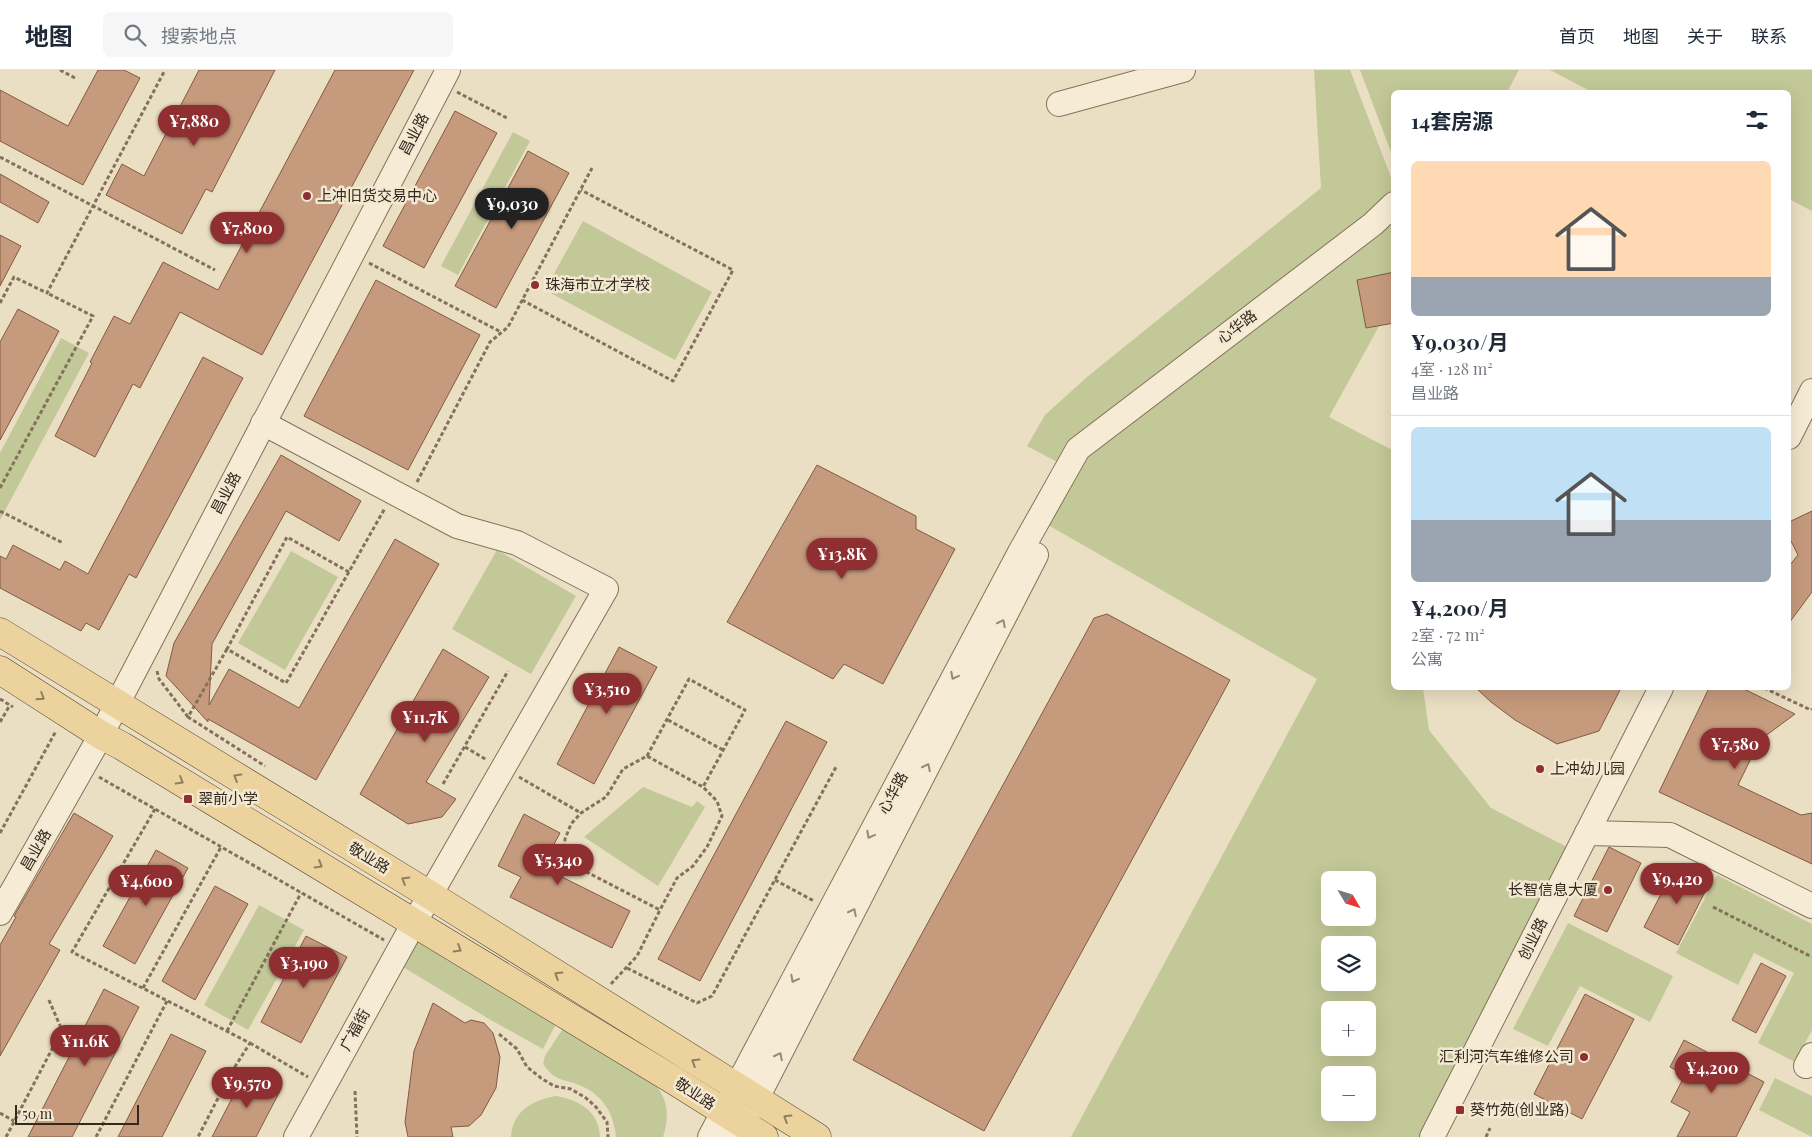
<!DOCTYPE html>
<html lang="zh">
<meta charset="utf-8">
<style>
body{margin:0;font-family:"Playfair Display","Noto Sans SC",serif;background:#f6f6f7;color:#1f2937;height:100vh;display:flex;flex-direction:column;font-size:19px;white-space:nowrap}
*{box-sizing:border-box;margin:0}
p{font-size:16px;color:#747a83}
.icon{flex:none;width:28px;height:28px;fill:none;stroke:currentColor;stroke-width:2;stroke-linecap:round;stroke-linejoin:round}
.map{position:relative;flex:1;overflow:hidden}
.drawer{position:absolute;left:1391px;top:20px;width:400px;height:600px;display:flex;flex-direction:column;background:#fff;border-radius:8px;box-shadow:0 5px 20px #0002}
.drawer>*{flex:none}
.needle{width:32px;rotate:128deg}
.tools{position:absolute;left:1321px;top:801px;display:grid;gap:10px}
.tools a{display:grid;place-items:center;width:55px;height:55px;border-radius:8px;background:#fff;box-shadow:0 5px 20px #0002;font-size:25px}
.scale{position:absolute;left:15px;bottom:12px;width:124px;box-sizing:border-box;padding-left:5px;border:2px solid #35291e;border-top:0;font-size:14px;line-height:18px;white-space:nowrap;color:#35291e;-webkit-text-stroke:4px #f3e9d2;paint-order:stroke}
.price{position:absolute;translate:-50% -42px;padding:0 11px;border-radius:18px;background:#8f2f31;color:#fff;font-size:16px;line-height:32px;filter:drop-shadow(0 1px 2px #0008)}
.price::after{content:'';position:absolute;left:50%;top:30px;width:15px;height:11px;margin-left:-8px;background:inherit;clip-path:polygon(0 0,100% 0,50% 100%)}
.price.on{background:#222;color:#fff}
ul{padding:0;list-style:none}
li{display:grid;align-content:center;gap:10px;height:265px;padding:0 20px}
li+li{border-top:1px solid #e0e1e3}
li span{display:grid;place-items:center;height:155px;border-radius:8px;color:#555}
li>.icon{margin-inline-start:auto}
span .icon{width:90px;height:90px;fill:#fffc;stroke-width:1}
li b{font-size:21px}
h2{display:flex;justify-content:space-between;align-items:center;height:60px;padding:0 20px;font-size:21px}
header{display:flex;align-items:center;gap:30px;box-sizing:border-box;height:70px;padding:0 25px;background:#fff;border-bottom:1px solid #e0e1e3}
header strong{font-size:24px}
nav{display:flex;gap:28px;margin-inline-start:auto;font-size:18px}
.search{width:350px;height:45px;background:#f6f6f7;display:flex;align-items:center;gap:12px;box-sizing:border-box;padding:0 18px;border-radius:8px;color:#747a83;font-size:19px}
.map>svg:first-child{display:block}
</style>
<header>
<strong>地图</strong>
<div class="search"><svg class="icon" aria-label="search" viewBox="0 0 24 24"><circle cx="10" cy="10" r="6"/><path d="M15 15l6 6"/></svg>搜索地点</div>
<nav><a>首页</a><a>地图</a><a>关于</a><a>联系</a></nav>
</header>
<div class="map">
<svg width="1812" height="1067" viewBox="0 0 1812 1067">
<rect width="100%" height="100%" fill="#ebdfc3"/>
<g fill="#c3c898" fill-rule="evenodd">
<path d="M1314,0H1350L1394,115V124L1059,393L1027,376L1045,345L1087,307L1321,118Z"/>
<path d="M1360,0H1519L1507,22H1394V90Z"/>
<path d="M1550,0H1812V141L1789,129V22H1592Z"/>
<path d="M513,62L530,71L458,205L441,196Z"/>
<path d="M1394,136V229L1329,347L1394,381V618H1423L1429,660L1491,738L1577,782L1432,1067H1071L1317,609L1048,455L1078,379ZM1330,810H1368V848H1330ZM1330,875H1368V912H1330ZM1330,940H1368V978H1330ZM1330,1005H1368V1042H1330Z"/>
<path d="M583,151L712,222L675,290L545,220Z"/>
<path d="M61,268L89,283L0,450V383Z"/>
<path d="M497,480L576,526L531,604L452,559Z"/>
<path d="M291,481L338,507L285,600L238,573Z"/>
<path d="M643,717L692,737L697,731L705,737L658,816L584,767Z"/>
<path d="M1717,805L1812,854V960L1795,992L1758,973L1794,903L1754,883L1738,915L1676,883Z"/>
<path d="M259,835L304,860L248,960L204,935Z"/>
<path d="M1568,853L1673,906L1650,952L1580,916L1548,976L1513,959Z"/>
<path d="M418,863L559,948L543,979L489,949L398,894Z"/>
<path d="M564,957L656,1016C669,1031 669,1049 663,1067H616C614,1043 602,1024 579,1015C561,1008 556,1012 543,994L545,986Z"/>
<path d="M1775,1008L1812,1026V1067L1759,1040Z"/>
<path d="M556,1026C579,1030 599,1041 600,1067H511C512,1041 533,1030 556,1026Z"/>
</g>
<g fill="#c69a7c" stroke="#815b43">
<path d="M98,0H124L140,8L83,115L0,71V20L68,56Z"/>
<path d="M199,0H275L212,122L206,119L182,164L106,125L122,94L144,106Z"/>
<path d="M335,0H414L262,285L180,242L140,318L133,314L95,387L55,366L92,293L90,292L114,246L130,254L163,192L218,220Z"/>
<path d="M455,41L497,63L424,198L383,176Z"/>
<path d="M528,81L569,103L496,238L455,216Z"/>
<path d="M0,104L49,132L38,153L0,132Z"/>
<path d="M0,165L21,176L0,216Z"/>
<path d="M1394,202V253L1366,258L1357,210Z"/>
<path d="M376,210L480,265L408,400L304,346Z"/>
<path d="M18,239L59,261L0,370V272Z"/>
<path d="M203,287L243,308L136,508L129,504L99,560L86,553L81,561L0,518V486L6,489L13,475L60,500L65,491L88,504Z"/>
<path d="M281,385L361,431L339,471L286,441L212,574L209,635L229,599L299,638L395,469L439,494L316,710L208,649V652L166,606L174,573Z"/>
<path d="M817,395L916,446V459L955,479L883,614L844,594L833,609L727,552Z"/>
<path d="M1812,441V522L1789,553V496L1798,485L1789,467V452Z"/>
<path d="M1107,544L1230,610L984,1061L853,990L1094,548Z"/>
<path d="M619,577L657,597L594,714L557,694Z"/>
<path d="M443,579L489,607L426,712L456,729L442,747L408,754L360,724Z"/>
<path d="M1476,618H1621L1599,661L1557,674L1515,650L1491,632Z"/>
<path d="M1709,618H1742L1795,644L1760,670L1738,715L1801,745L1812,743V794L1659,722Z"/>
<path d="M786,651L827,672L700,911L658,889Z"/>
<path d="M74,743L113,766L49,874L60,880L0,986V875L16,847L14,846Z"/>
<path d="M524,744L560,763L542,797L630,841L612,878L510,827L521,807L498,796Z"/>
<path d="M1609,777L1641,793L1607,862L1574,846Z"/>
<path d="M156,780L188,798L135,894L103,876Z"/>
<path d="M1676,795L1710,812L1678,875L1644,857Z"/>
<path d="M215,816L248,834L195,930L162,911Z"/>
<path d="M306,866L347,887L301,973L261,952Z"/>
<path d="M1761,893L1786,906L1756,963L1732,950Z"/>
<path d="M104,919L139,937L72,1067H28Z"/>
<path d="M1585,924L1634,949L1582,1049L1534,1024Z"/>
<path d="M433,933L465,953L471,950L484,953L493,963L500,987L496,1018L481,1045L469,1056L451,1057L453,1067H408L405,1052L414,981Z"/>
<path d="M171,964L206,981L162,1067H118Z"/>
<path d="M1684,970L1764,1012L1736,1067H1677L1690,1042L1671,1032L1685,1005L1670,997Z"/>
<path d="M245,1003L280,1021L256,1067H212Z"/>
</g>
<g fill="none" stroke-linecap="round" stroke-linejoin="round">
<g stroke="#84715b" stroke-width="26">
<g id="minor">
<path d="M1059,34L1183,0"/>
<path d="M263,353L457,456L517,473L606,519L414,853L296,1067"/>
<path d="M1789,367L1812,321"/>
<path d="M1587,763L1670,765L1812,836"/>
<path d="M0,843L101,665L448,0"/>
<path d="M1806,996L1812,985"/>
<path d="M710,1067L1019,484L1078,379L1373,154L1394,134"/>
<path d="M734,1067L756,1030L1036,485"/>
<path d="M1432,1067L1661,618"/>
</g>
</g>
<g stroke="#523f2f" stroke-width="29">
<g id="major">
<path d="M0,562L430,825L817,1067"/>
<path d="M0,600L101,665L122,676L675,1011L764,1067"/>
</g>
</g>
<g stroke="#84715b" stroke-width="3" stroke-dasharray="4 2.5" stroke-linecap="butt">
<path d="M60,0L75,8"/>
<path d="M457,22L507,48"/>
<path d="M0,87L215,200"/>
<path d="M369,193L501,262"/>
<path d="M522,230L673,311L733,200L581,120"/>
<path d="M0,233L14,207L47,223L165,0"/>
<path d="M417,412L490,272L508,257L592,98"/>
<path d="M0,418L93,246L47,223"/>
<path d="M0,441L63,473"/>
<path d="M349,502L287,467L227,579L286,613L385,438"/>
<path d="M227,579L188,647L265,696"/>
<path d="M157,601L159,609L188,647"/>
<path d="M1764,618L1811,640L1812,639"/>
<path d="M0,629L13,637"/>
<path d="M668,650L723,680"/>
<path d="M0,652L10,635"/>
<path d="M465,677L487,690"/>
<path d="M647,686L689,609L745,640L703,717"/>
<path d="M99,707L384,870"/>
<path d="M519,707L581,743"/>
<path d="M443,714L508,601"/>
<path d="M155,739L72,882L250,973L231,1003L198,1067"/>
<path d="M0,763L56,661"/>
<path d="M775,810L814,831"/>
<path d="M1713,837L1812,887"/>
<path d="M627,898L697,933L712,926L836,697"/>
<path d="M611,914L637,886L660,840L575,796L564,785L565,769L571,754L581,743L606,727L623,699L647,686L703,717L717,731L722,746L707,777L693,796L677,808L660,840"/>
<path d="M143,918L221,777"/>
<path d="M227,961L301,823"/>
<path d="M499,964L517,979L527,997L541,1008L554,1016L571,1019L586,1028L596,1037L607,1052L608,1067"/>
<path d="M250,973L308,1007"/>
<path d="M355,1021L357,1067"/>
<path d="M0,1043L14,1051"/>
<path d="M6,1067L62,960L48,928"/>
<path d="M96,1067L167,931"/>
<path d="M1486,1067L1490,1058"/>
</g>
<use href="#minor" stroke="#f6ecd6" stroke-width="24"/>
<use href="#major" stroke="#ecd39d" stroke-width="28"/>
</g>
<defs><path id="oneway-chevron" d="M-2-3.5L2.5 0L-2 3.5" fill="none" stroke-width="1.6" stroke-linecap="round" stroke-linejoin="round" transform="scale(1.25)"/></defs>
<g stroke="#968a7a">
<use href="#oneway-chevron" transform="translate(1002 553) rotate(-63)"/>
<use href="#oneway-chevron" transform="translate(954 606) rotate(118)"/>
<use href="#oneway-chevron" transform="translate(927 697) rotate(-63)"/>
<use href="#oneway-chevron" transform="translate(870 765) rotate(118)"/>
<use href="#oneway-chevron" transform="translate(853 842) rotate(-63)"/>
<use href="#oneway-chevron" transform="translate(794 909) rotate(118)"/>
<use href="#oneway-chevron" transform="translate(779 986) rotate(-63)"/>
</g>
<g stroke="#907e5e">
<use href="#oneway-chevron" transform="translate(41 627) rotate(33)"/>
<use href="#oneway-chevron" transform="translate(237 707) rotate(-149)"/>
<use href="#oneway-chevron" transform="translate(180 711) rotate(31)"/>
<use href="#oneway-chevron" transform="translate(319 795) rotate(31)"/>
<use href="#oneway-chevron" transform="translate(405 810) rotate(-149)"/>
<use href="#oneway-chevron" transform="translate(458 879) rotate(31)"/>
<use href="#oneway-chevron" transform="translate(558 905) rotate(-148)"/>
<use href="#oneway-chevron" transform="translate(695 992) rotate(-148)"/>
<use href="#oneway-chevron" transform="translate(787 1048) rotate(-148)"/>
</g>
<g fill="#8f2f31" stroke="#f3e9d2" stroke-width="2">
<circle cx="307" cy="126" r="5"/>
<circle cx="535" cy="215" r="5"/>
<circle cx="1540" cy="699" r="5"/>
<rect x="183" y="724" width="10" height="10" rx="2.5"/>
<circle cx="1608" cy="820" r="5"/>
<circle cx="1584" cy="987" r="5"/>
<rect x="1455" y="1035" width="10" height="10" rx="2.5"/>
</g>
<g text-anchor="middle" stroke-width="5" stroke-linejoin="round" paint-order="stroke">
<g font-size="15" fill="#35291e" stroke="#f3e9d2">
<text transform="translate(414 64) rotate(-62)" y="5">昌业路</text>
<text transform="translate(1237 257) rotate(-37)" y="5">心华路</text>
<text transform="translate(226 423) rotate(-62)" y="5">昌业路</text>
<text transform="translate(893 723) rotate(-62)" y="5">心华路</text>
<text transform="translate(36 780) rotate(-60)" y="5">昌业路</text>
<text transform="translate(369 788) rotate(31)" y="5">敬业路</text>
<text transform="translate(1533 869) rotate(-63)" y="5">创业路</text>
<text transform="translate(355 960) rotate(-61)" y="5">广福街</text>
<text transform="translate(695 1024) rotate(33)" y="5">敬业路</text>
</g>
<g font-size="15" fill="#35291e" stroke="#f3e9d2" text-anchor="start">
<text x="317" y="131">上冲旧货交易中心</text>
<text x="545" y="220">珠海市立才学校</text>
<text x="1550" y="704">上冲幼儿园</text>
<text x="198" y="734">翠前小学</text>
<text x="1598" y="825" text-anchor="end">长智信息大厦</text>
<text x="1574" y="992" text-anchor="end">汇利河汽车维修公司</text>
<text x="1470" y="1045">葵竹苑(创业路)</text>
</g>
</g>
</svg>
<div class="tools">
<a><svg class="needle" viewBox="-14 -14 28 28"><path d="M0-13l5 13h-10z" fill="#e53935"/><path d="M0 13l5-13h-10z" fill="#747a83"/></svg></a>
<a><svg class="icon" aria-label="layers" viewBox="0 0 24 24"><path d="M12 4l9 5-9 5-9-5zM3 14l9 5 9-5"/></svg></a>
<a>+</a>
<a>−</a>
</div>
<div class="scale">50 m</div>
<b class="price" style="left:194px;top:77px">¥7,880</b>
<b class="price on" style="left:512px;top:160px">¥9,030</b>
<b class="price" style="left:247px;top:184px">¥7,800</b>
<b class="price" style="left:842px;top:510px">¥13.8K</b>
<b class="price" style="left:607px;top:645px">¥3,510</b>
<b class="price" style="left:425px;top:673px">¥11.7K</b>
<b class="price" style="left:1735px;top:700px">¥7,580</b>
<b class="price" style="left:558px;top:816px">¥5,340</b>
<b class="price" style="left:1677px;top:835px">¥9,420</b>
<b class="price" style="left:146px;top:837px">¥4,600</b>
<b class="price" style="left:304px;top:919px">¥3,190</b>
<b class="price" style="left:85px;top:997px">¥11.6K</b>
<b class="price" style="left:1712px;top:1024px">¥4,200</b>
<b class="price" style="left:247px;top:1039px">¥9,570</b>
<section class="drawer">
<h2>14套房源<svg class="icon" aria-label="filters" viewBox="0 0 24 24"><path d="M4 7h16M4 17h16"/><circle cx="9" cy="7" r="2"/><circle cx="15" cy="17" r="2"/></svg></h2>
<ul>
<li><span style="background:linear-gradient(#ffd9b3 75%,#9aa5b1 0)"><svg class="icon" aria-label="home" viewBox="0 0 24 24"><path d="M3 11l9-7 9 7M6 9v11h12V9"/></svg></span><div><b>¥9,030/月</b><p>4室 · 128 m²</p><p>昌业路</p></div></li>
<li><span style="background:linear-gradient(#bfe0f5 60%,#9aa5b1 0)"><svg class="icon" aria-label="home" viewBox="0 0 24 24"><path d="M3 11l9-7 9 7M6 9v11h12V9"/></svg></span><div><b>¥4,200/月</b><p>2室 · 72 m²</p><p>公寓</p></div></li>
</ul>
</section>
</div>
